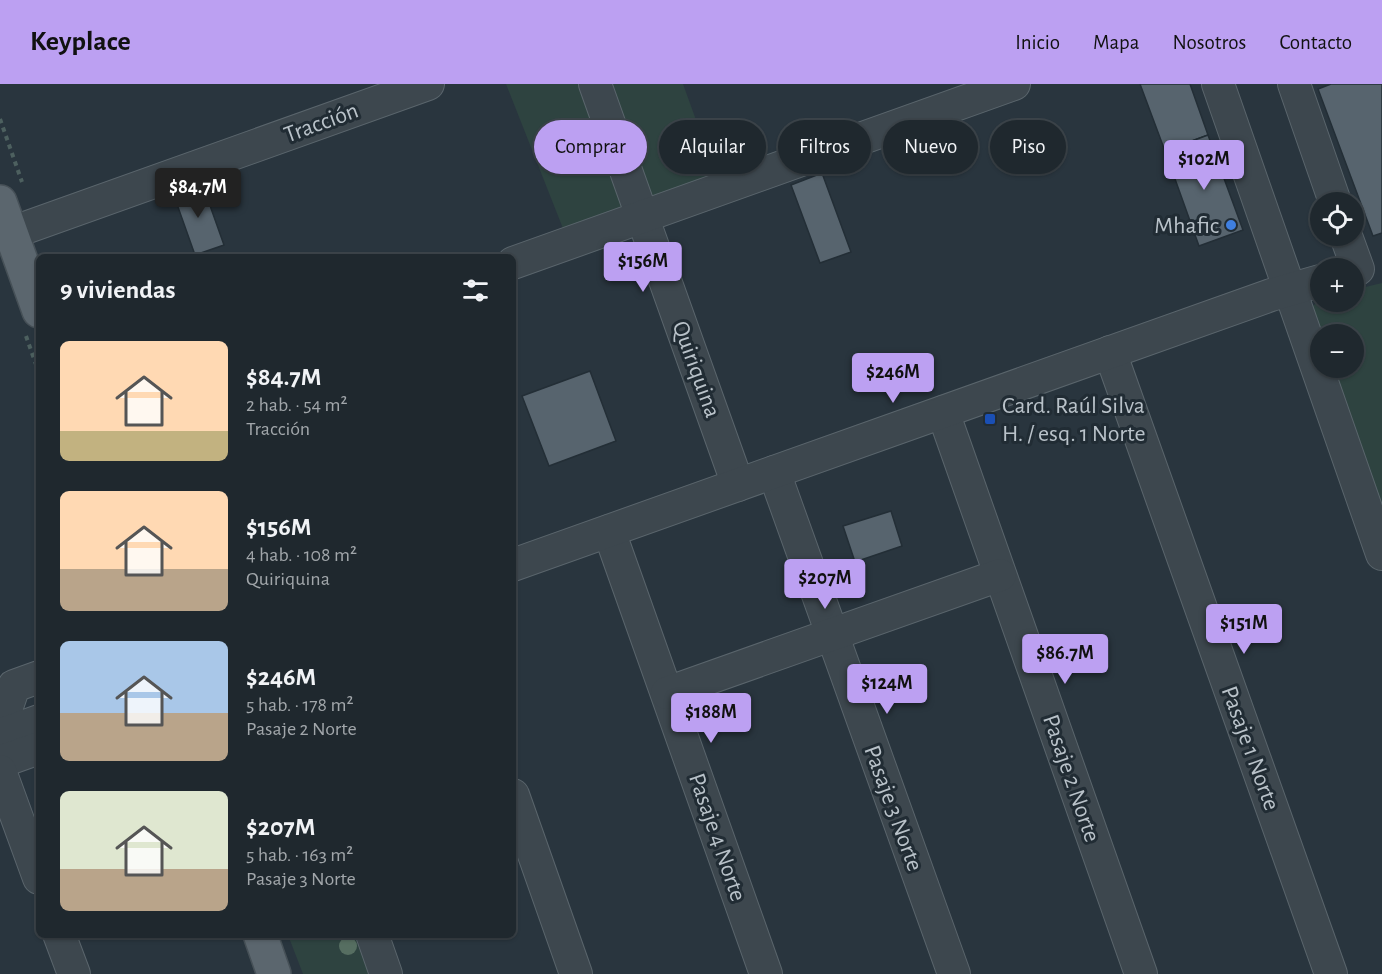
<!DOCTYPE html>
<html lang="es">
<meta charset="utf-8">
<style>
body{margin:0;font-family:"Alegreya Sans",sans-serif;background:#2c343a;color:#f1f3f6;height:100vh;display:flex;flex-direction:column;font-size:22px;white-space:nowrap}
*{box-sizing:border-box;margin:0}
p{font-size:20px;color:#a1a6aa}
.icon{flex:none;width:33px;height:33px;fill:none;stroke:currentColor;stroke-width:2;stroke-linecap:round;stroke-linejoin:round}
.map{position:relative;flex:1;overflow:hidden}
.drawer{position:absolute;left:36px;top:170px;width:480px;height:684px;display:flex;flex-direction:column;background:#1f282e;border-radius:9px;box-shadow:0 2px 4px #0004,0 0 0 2px #3c444a}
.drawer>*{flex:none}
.hud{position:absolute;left:534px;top:36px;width:570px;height:54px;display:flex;gap:12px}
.controls{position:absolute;left:1310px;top:108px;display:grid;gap:12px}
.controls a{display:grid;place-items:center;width:54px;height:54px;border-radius:50%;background:#1f282e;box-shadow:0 2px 4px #0004,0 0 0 2px #3c444a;font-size:30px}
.price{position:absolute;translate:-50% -51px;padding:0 14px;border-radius:6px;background:#bca0f2;color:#111;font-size:20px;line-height:39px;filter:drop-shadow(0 2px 3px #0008)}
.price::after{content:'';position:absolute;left:50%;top:36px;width:18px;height:14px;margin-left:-9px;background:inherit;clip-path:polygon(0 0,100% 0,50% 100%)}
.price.current{background:#222;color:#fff}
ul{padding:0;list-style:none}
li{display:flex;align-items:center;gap:18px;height:150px;padding:0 24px}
li span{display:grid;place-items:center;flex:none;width:168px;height:120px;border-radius:9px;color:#555}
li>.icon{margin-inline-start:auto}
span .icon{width:72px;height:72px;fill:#fffc;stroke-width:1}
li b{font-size:26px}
h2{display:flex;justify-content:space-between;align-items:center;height:72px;padding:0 24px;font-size:26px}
.pill{padding:0 21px;border-radius:27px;background:#1f282e;box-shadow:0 2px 4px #0004,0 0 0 2px #3c444a;font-size:21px;line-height:54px}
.pill.current{background:#bca0f2;color:#111}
header{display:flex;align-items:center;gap:36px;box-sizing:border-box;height:84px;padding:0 30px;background:#bca0f2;color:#111}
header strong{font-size:28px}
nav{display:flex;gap:33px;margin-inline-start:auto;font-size:21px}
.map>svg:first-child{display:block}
</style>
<header>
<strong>Keyplace</strong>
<nav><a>Inicio</a><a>Mapa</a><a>Nosotros</a><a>Contacto</a></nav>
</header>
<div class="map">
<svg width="1382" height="890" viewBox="0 0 1382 890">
<rect width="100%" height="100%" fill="#29353e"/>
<g fill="#2e4340">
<path d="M506,0H683L717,94L564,147Z"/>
<path d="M1382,199V442L1325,284H1353V250H1320L1310,225L1320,215V218H1353V206Z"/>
<path d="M288,851H361L375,890H303Z"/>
</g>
<g fill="#57646e" stroke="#232e36" stroke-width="1.5">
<path d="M1140,0H1190L1208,51L1165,67Z"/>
<path d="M1331,0H1382V149L1373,152L1318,5Z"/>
<path d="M1208,51L1243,146L1199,162L1165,67Z"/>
<path d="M822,89L851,168L820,179L791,101Z"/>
<path d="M202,99L224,161L195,171L173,109Z"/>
<path d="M590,287L616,357L549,382L522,312Z"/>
<path d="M891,427L902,462L855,478L843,442Z"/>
</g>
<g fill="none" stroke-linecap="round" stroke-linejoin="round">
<g stroke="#5a656c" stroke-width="34">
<g id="minor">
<path d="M595,0L738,401"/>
<path d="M1218,0L1382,470"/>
<path d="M1294,0L1335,118"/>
<path d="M11,149L428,0"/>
<path d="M1346,152L1358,185"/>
<path d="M513,179L1014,0"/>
<path d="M1110,268L1331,890"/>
<path d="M943,328L1141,890"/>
<path d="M774,388L954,890"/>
<path d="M609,447L766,890"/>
<path d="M513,481L1271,211L1320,197"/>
<path d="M667,609L1000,491"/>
<path d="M0,643L14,602L39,593"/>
<path d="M0,651L39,637"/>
<path d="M0,678L39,664"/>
<path d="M0,687L39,794"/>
<path d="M513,711L576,890"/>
<path d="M59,850L74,890"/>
<path d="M372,850L386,890"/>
</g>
</g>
<g stroke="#465057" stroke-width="36">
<g id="major">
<path d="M0,118L39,227"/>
<path d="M260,850L274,890"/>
</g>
</g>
<g stroke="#4d605f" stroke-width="4" stroke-dasharray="4.5 4.5" stroke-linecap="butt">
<path d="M0,35L22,98"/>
<path d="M26,252L39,289"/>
</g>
<use href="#minor" stroke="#3d474e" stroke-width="32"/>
<use href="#major" stroke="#5b666e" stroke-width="33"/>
</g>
<circle fill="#566e61" cx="348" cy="862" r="9"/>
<circle fill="#3f7fe0" stroke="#212c34" stroke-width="2" cx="1231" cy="141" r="6"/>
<rect fill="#1a4fb4" stroke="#212c34" stroke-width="2" x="984" y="329" width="12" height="12" rx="3"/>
<g text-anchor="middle" stroke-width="6" stroke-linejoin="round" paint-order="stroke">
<g font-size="24" fill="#b9c2c9" stroke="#212c34">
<text transform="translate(321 38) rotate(-20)" y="8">Tracción</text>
<text transform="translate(697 285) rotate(70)" y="8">Quiriquina</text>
<text transform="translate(1251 664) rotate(70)" y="8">Pasaje 1 Norte</text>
<text transform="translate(1072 694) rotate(71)" y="8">Pasaje 2 Norte</text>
<text transform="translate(894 724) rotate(70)" y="8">Pasaje 3 Norte</text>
<text transform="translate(718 753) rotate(71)" y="8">Pasaje 4 Norte</text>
</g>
<g font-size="24" fill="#b9c2c9" stroke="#212c34" text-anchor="end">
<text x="1219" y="149">Mhafic</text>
<text x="1002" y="329" text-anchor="start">Card. Raúl Silva<tspan x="1002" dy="28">H. / esq. 1 Norte</tspan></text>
</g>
</g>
</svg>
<div class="controls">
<a><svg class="icon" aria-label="locate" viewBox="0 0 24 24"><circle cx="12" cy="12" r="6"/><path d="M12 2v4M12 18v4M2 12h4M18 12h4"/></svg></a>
<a>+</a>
<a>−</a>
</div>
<b class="price" style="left:1204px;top:107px">$102M</b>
<b class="price current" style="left:198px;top:135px">$84.7M</b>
<b class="price" style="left:643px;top:209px">$156M</b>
<b class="price" style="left:893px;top:320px">$246M</b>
<b class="price" style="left:825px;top:526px">$207M</b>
<b class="price" style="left:1244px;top:571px">$151M</b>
<b class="price" style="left:1065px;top:601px">$86.7M</b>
<b class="price" style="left:887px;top:631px">$124M</b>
<b class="price" style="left:711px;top:660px">$188M</b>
<div class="hud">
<a class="pill current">Comprar</a>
<a class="pill">Alquilar</a>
<a class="pill">Filtros</a>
<a class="pill">Nuevo</a>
<a class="pill">Piso</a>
</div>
<section class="drawer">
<h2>9 viviendas<svg class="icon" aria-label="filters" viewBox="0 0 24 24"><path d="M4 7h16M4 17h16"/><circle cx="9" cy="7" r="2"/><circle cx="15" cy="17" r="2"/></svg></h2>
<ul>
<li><span style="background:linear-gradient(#ffd9b3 75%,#c2b280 0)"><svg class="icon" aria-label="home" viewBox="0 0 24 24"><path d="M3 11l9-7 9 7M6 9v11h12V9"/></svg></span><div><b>$84.7M</b><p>2 hab. · 54 m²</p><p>Tracción</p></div></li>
<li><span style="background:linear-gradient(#ffd9b3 65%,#b9a48a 0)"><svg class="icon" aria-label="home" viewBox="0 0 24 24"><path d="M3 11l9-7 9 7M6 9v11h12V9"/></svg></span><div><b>$156M</b><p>4 hab. · 108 m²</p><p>Quiriquina</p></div></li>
<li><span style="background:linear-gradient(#a9c7e8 60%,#b9a48a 0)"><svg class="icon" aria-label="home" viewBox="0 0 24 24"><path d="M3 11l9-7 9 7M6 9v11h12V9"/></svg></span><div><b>$246M</b><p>5 hab. · 178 m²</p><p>Pasaje 2 Norte</p></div></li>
<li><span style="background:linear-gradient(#dfe7d0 65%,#b9a48a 0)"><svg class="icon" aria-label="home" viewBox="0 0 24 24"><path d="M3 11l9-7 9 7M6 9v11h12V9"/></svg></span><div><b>$207M</b><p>5 hab. · 163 m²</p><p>Pasaje 3 Norte</p></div></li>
</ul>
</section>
</div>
